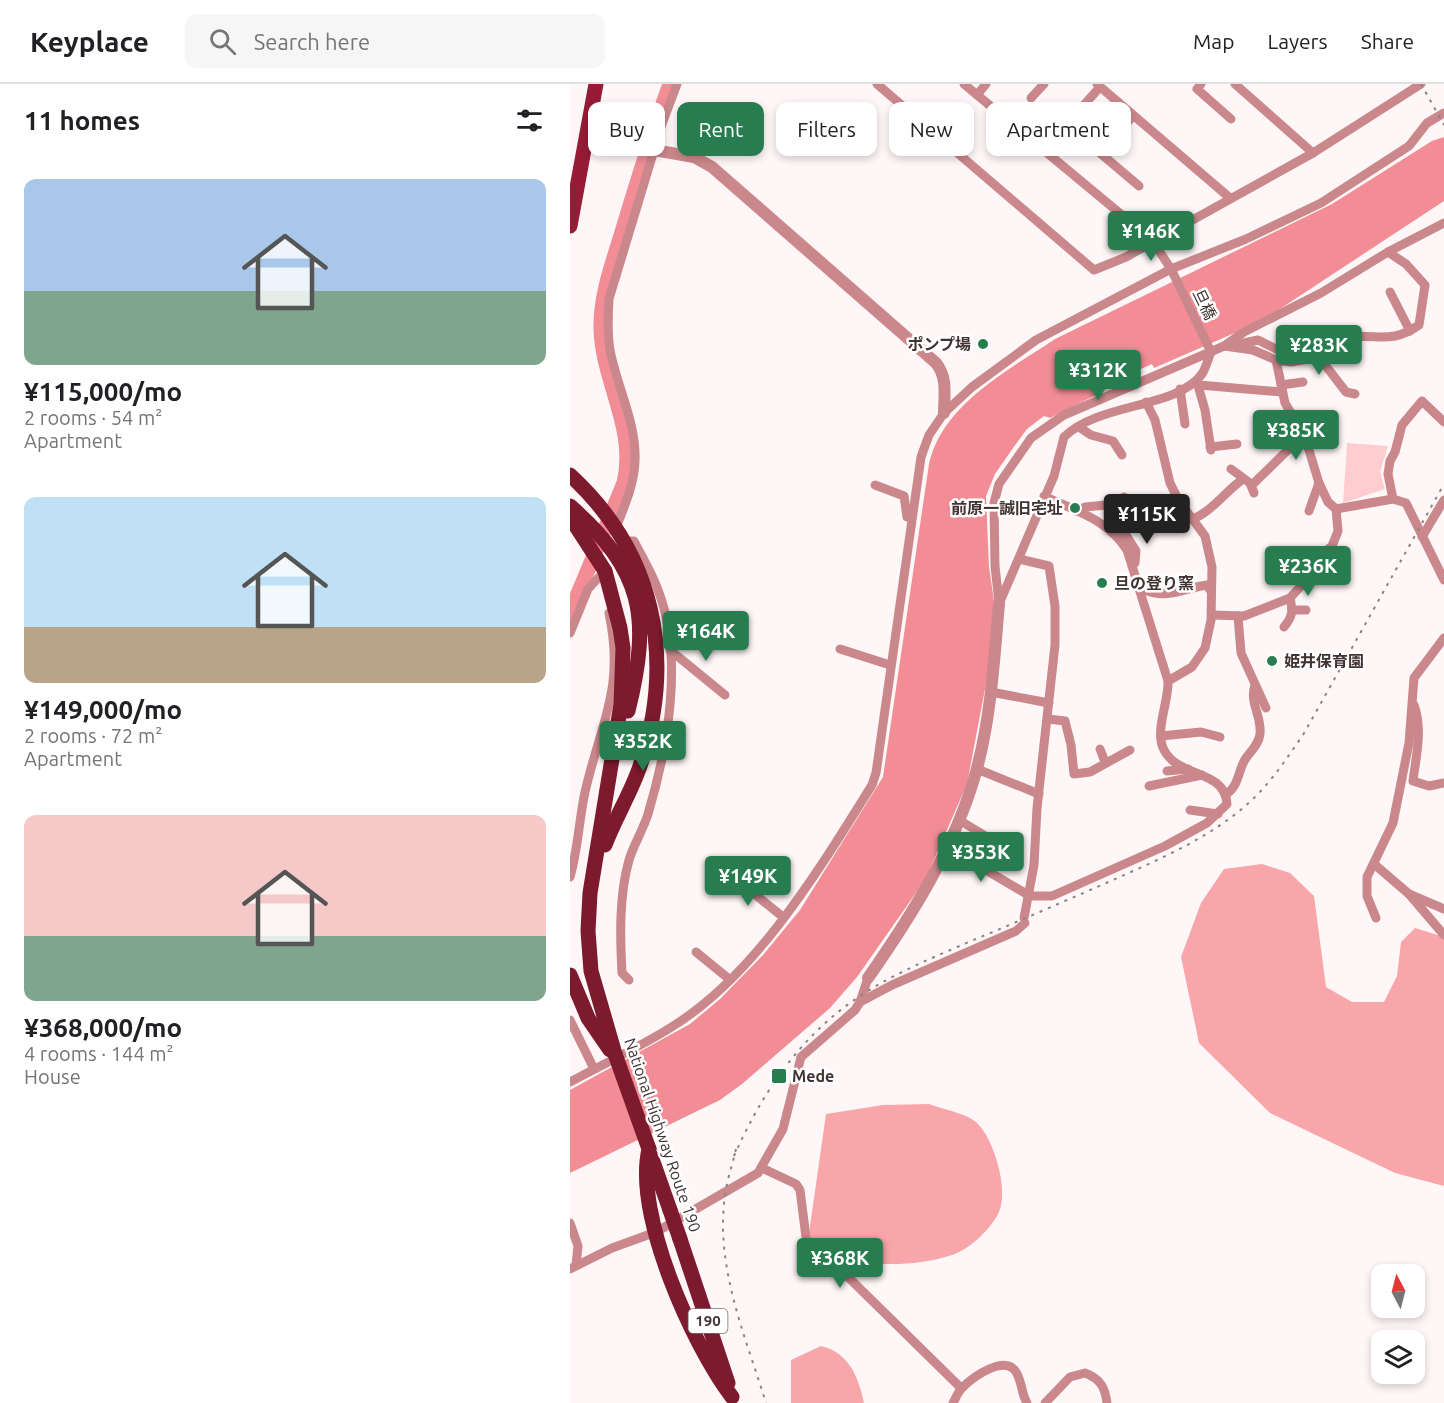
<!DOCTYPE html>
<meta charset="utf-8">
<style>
body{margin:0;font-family:Ubuntu,"Noto Sans JP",sans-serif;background:#f6f6f6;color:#202124;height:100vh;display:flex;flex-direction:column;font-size:22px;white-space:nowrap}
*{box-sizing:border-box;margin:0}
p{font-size:20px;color:#757577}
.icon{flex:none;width:33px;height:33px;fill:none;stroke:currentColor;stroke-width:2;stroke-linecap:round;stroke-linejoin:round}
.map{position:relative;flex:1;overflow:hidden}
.panel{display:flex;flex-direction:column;background:#fff;width:570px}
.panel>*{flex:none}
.banner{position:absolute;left:18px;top:18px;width:570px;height:54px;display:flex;gap:12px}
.needle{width:39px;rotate:353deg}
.fabs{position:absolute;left:801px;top:1180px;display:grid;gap:12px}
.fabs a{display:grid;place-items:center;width:54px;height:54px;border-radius:12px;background:#fff;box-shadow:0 3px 9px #0003;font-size:30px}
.price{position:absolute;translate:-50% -51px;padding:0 14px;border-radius:6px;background:#287d50;color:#fff;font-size:20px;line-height:39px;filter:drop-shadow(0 2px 3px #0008)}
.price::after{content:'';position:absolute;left:50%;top:36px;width:18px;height:14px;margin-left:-9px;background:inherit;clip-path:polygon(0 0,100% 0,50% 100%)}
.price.current{background:#222;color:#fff}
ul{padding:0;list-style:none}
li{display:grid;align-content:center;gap:12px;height:318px;padding:0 24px}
li span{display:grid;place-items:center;height:186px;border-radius:12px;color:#555}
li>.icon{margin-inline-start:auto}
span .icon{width:108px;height:108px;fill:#fffc;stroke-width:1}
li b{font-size:26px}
h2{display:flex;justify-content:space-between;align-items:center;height:72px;padding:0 24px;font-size:26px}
.pill{padding:0 21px;border-radius:12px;background:#fff;box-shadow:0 3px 9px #0003;font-size:21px;line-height:54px}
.pill.current{background:#287d50;color:#fff}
header{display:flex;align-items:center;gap:36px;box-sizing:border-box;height:84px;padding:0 30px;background:#fff;border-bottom:2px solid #e0e0e0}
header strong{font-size:28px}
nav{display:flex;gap:33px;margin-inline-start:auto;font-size:21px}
.search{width:420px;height:54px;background:#f6f6f6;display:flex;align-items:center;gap:15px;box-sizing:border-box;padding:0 21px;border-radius:12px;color:#757577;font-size:22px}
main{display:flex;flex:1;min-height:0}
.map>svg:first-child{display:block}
</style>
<header>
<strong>Keyplace</strong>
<div class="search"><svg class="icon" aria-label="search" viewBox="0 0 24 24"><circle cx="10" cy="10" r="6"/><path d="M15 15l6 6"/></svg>Search here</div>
<nav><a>Map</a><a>Layers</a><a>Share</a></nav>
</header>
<main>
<section class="panel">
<h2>11 homes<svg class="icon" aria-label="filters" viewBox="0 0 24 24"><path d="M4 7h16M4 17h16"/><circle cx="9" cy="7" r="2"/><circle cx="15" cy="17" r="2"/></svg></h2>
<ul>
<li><span style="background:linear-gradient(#a9c7e8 60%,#7fa58c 0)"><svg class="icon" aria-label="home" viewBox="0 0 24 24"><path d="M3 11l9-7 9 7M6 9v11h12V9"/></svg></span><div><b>¥115,000/mo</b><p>2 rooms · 54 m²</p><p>Apartment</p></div></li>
<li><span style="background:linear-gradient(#bfe0f5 70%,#b9a48a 0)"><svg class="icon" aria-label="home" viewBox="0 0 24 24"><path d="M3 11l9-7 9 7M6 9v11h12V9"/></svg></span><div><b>¥149,000/mo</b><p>2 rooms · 72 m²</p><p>Apartment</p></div></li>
<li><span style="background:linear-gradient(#f6c9c9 65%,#7fa58c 0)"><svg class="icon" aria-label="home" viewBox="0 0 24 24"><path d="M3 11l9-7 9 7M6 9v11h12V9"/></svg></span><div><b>¥368,000/mo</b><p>4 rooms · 144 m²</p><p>House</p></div></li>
</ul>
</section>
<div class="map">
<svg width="874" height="1319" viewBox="0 0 874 1319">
<rect width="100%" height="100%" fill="#fff7f7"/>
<path fill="#ffcdd0" d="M777,359L818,362L810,388L815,405L773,419Z"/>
<g fill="#f9a6ab">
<path d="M692,780L720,789L744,812L756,903L782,918H814L827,892L831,858L845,844L874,853V1102L825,1089L700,1029L629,959L611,873L631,819L654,785Z"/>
<path d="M359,1020C372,1025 395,1029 406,1038C424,1054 439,1106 429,1128C421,1145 400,1165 382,1171C337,1186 293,1179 246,1174L239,1149L256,1030L313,1021Z"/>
<path d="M251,1262C279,1269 288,1292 294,1319H221V1276Z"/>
</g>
<path fill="#f28d96" d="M874,53V117L690,238L584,284L582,280L526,305L528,310L480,334L474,332L457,345L443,364L425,390L416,412L419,483L424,517L418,589L397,700L355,796L287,893L260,924L172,1000L150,1016L0,1089V1006L120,940L150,915L193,871L230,826L313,693L359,380C372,321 437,287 485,255L762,120L862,57Z"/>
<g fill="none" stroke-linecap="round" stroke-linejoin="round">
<path stroke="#f28d96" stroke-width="15" d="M0,529L54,399C67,346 33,299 31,246C30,212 42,181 52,148C67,98 82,49 100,0"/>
<g stroke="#cb888c" stroke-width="9">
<path d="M307,0L524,186L556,173L743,69L851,0"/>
<path d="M394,0L582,156L601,185L641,268C638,275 636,284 632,290C606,325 530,318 494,353L484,392L429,520"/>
<path d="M527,0L660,114"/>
<path d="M631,0L627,5L661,35"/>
<path d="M665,0L743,69"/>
<path d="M407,11L416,0"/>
<path d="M461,14L474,0"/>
<path d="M563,32L530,69L569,102"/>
<path d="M497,40L530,3"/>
<path d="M820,208L840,247"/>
<path d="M665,261L688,256L712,268"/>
<path d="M654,262L683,266L706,276L721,278L749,273L776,308L785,310"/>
<path d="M711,277L712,268C733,258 758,255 781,253C809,250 822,260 849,241L855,201L836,180L818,168"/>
<path d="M627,298L635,326L641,366"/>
<path d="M629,301L712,308"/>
<path d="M711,301L733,298"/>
<path d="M610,305L615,340"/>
<path d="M576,318L585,336L600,399L609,417L635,452L642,483L641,536L635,564L622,583L598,597"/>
<path d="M509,343L521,351L543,357L552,371"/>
<path d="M640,363L667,360"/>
<path d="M661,385L680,399L684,409"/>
<path d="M305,401L334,412L337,433"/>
<path d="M682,401L726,358L728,352L726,342"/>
<path d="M823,415L818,390L820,377L825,368L832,341L852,317L874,338"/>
<path d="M766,425L823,415L836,419L874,496"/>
<path d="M506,427L515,423L536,421L554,413"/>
<path d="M739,427L749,399"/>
<path d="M623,435C642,427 656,407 673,395"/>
<path d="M46,444C54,423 64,401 65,378C67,340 47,303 40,266C37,249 38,232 39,215L92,40L107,0"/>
<path d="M552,445L566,467L565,479"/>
<path d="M852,453L874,416"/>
<path d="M54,457H64C72,473 82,489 88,506C114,573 98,663 78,730C73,746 64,760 59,776C49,811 50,853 52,889L59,896"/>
<path d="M449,475L479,482L485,522V561L467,724L464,781L454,834"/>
<path d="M571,505C599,516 610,505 637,501L640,506"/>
<path d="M429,519L425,482L424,419L429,400L461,354L494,331L654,262L674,248L751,209L818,168L874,139"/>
<path d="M723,526H736"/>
<path d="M642,531L674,532L720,514L730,503L740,479L762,462L768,447L766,425L758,418L749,399L735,353L715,319L706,276"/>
<path d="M668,532L671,569L696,624"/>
<path d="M714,543C723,532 723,527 720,514"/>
<path d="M0,549L18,505L30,492"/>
<path d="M270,565L320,581"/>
<path d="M100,566L155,611"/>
<path d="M421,608L479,619"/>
<path d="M844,621C853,645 846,672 843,697L859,702L874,699"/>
<path d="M478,635L495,637L501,661L504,690L520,688L560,666"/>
<path d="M591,652L631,648L650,653"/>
<path d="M530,665L535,678"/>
<path d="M407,685L469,710"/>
<path d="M597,687L618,685"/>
<path d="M579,702L632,691"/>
<path d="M656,710C669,703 668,685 676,674C681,667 689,660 690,650C692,632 679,619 685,601"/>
<path d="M620,726L648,730"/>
<path d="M389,736L442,768"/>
<path d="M377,763L460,812H482L595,762L637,739L657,720C655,685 608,694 594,666C584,647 599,618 598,597L557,466C537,435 506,427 474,412"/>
<path d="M804,780L839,810L874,851"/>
<path d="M161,791L213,833"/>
<path d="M0,793C8,765 9,736 15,708C31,638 55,605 39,529"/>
<path d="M839,810L874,825"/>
<path d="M806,834L797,812V793L823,739L839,659L844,594L874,554"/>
<path d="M126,868L159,895"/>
<path d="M290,918L322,901L446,847L455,839"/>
<path d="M0,936L24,985"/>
<path d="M0,998C33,980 68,964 100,944C186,892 250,784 302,701L306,689L351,373L359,351L374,329L402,303L466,256L601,185L676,155L751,119L839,62L857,39L874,29"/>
<path d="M192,1084L226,1100L230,1106L239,1177L246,1182L277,1192L391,1304"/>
<path d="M0,1139L8,1162L6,1181"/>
<path d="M0,1185L42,1164L86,1148L188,1089L213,1045L231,973L285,926L290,918L298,894"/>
<path d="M383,1319C386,1314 388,1307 393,1303C403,1293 435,1270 446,1288C452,1297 451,1309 457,1319"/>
<path d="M475,1319L500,1293L515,1289C531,1295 535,1304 537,1319"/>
</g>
<g stroke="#cb888c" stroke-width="12">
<path d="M84,66L124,73L142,83L366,279C378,294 374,311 374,329"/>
<path d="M298,894C342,831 385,763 406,688C421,634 424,576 429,520"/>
</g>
<path stroke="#951b36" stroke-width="15" d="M0,142L26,0"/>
<g stroke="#7e1a2e" stroke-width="15">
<path d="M0,391C85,469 106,574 70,682C61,709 45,734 35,761"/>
<path d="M0,422C74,487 81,534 58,627"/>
<path d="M0,433L35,487L50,544L53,564L51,620L20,809L18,847L21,887L45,970"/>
<path d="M0,891L18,934L40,966"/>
<path d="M79,1065C64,1131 122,1260 162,1313"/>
<path d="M81,1072L100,1126"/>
<path d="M110,1155L158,1299"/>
</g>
<g stroke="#8e8182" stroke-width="2" stroke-dasharray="3 6" stroke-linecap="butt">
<path d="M851,0L874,41"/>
<path d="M166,1065C163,1079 158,1092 156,1106C143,1178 175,1251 196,1319"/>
<path d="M164,1072C190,1013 227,957 280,919C317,892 360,875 401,857C445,839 490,819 534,800C589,775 646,753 689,709C706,691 719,671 733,651L874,400"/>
</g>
<g stroke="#7e1a2e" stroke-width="15">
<path d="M45,970L79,1065"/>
<path d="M100,1126L110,1155"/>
</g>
</g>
<g fill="#287d50" stroke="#fff" stroke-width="2">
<circle cx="413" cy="260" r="6"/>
<circle cx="505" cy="424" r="6"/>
<circle cx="532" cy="499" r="6"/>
<circle cx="702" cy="577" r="6"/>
<rect x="201" y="984" width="16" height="16" rx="3"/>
</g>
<g text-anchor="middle" stroke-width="5" stroke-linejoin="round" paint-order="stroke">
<rect fill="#fff" stroke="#7a7070" stroke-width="1.5" x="118.5" y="1225" width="39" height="24" rx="4.5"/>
<g font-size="15" font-weight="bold" fill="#413233">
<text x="138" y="1242">190</text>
</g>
<g font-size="16" fill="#413233" stroke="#fff">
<text transform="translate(635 220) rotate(64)" y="6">旦橋</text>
<text transform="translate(93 1051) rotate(71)" y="6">National Highway Route 190</text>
</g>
<g font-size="16" font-weight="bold" fill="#413233" stroke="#fff" text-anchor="start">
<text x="401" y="266" text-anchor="end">ポンプ場</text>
<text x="493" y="430" text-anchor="end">前原一誠旧宅址</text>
<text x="544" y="505">旦の登り窯</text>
<text x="714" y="583">姫井保育園</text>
<text x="222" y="998">Mede</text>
</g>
</g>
</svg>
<div class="fabs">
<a><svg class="needle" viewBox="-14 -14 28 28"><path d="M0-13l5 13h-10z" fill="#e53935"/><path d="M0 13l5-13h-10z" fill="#757577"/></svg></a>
<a><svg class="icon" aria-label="layers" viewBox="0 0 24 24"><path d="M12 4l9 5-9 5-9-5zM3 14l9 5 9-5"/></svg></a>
</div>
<b class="price" style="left:581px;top:178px">¥146K</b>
<b class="price" style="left:749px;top:292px">¥283K</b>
<b class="price" style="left:528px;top:317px">¥312K</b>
<b class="price" style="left:726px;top:377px">¥385K</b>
<b class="price current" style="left:577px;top:461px">¥115K</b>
<b class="price" style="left:738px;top:513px">¥236K</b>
<b class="price" style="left:136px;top:578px">¥164K</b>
<b class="price" style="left:73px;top:688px">¥352K</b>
<b class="price" style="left:411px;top:799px">¥353K</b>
<b class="price" style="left:178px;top:823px">¥149K</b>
<b class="price" style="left:270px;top:1205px">¥368K</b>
<div class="banner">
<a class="pill">Buy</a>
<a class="pill current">Rent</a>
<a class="pill">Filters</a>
<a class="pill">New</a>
<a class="pill">Apartment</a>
</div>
</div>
</main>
